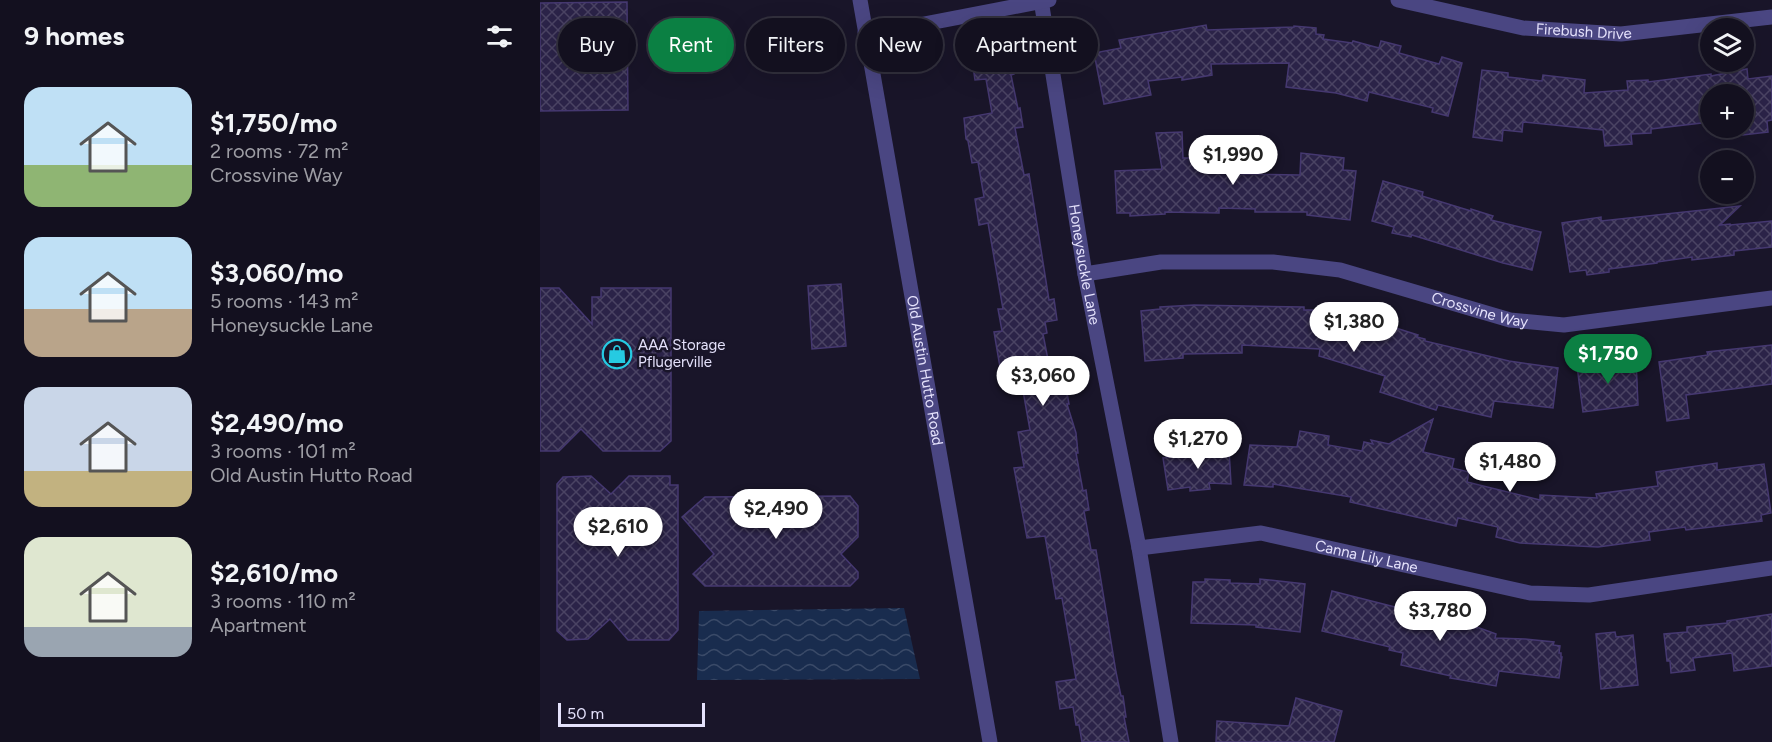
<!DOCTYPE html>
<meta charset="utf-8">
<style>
body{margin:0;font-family:Figtree,sans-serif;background:#1c1928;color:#f1f3f6;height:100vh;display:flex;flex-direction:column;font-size:22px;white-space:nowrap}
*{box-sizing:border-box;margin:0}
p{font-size:20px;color:#9d9da4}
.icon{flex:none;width:33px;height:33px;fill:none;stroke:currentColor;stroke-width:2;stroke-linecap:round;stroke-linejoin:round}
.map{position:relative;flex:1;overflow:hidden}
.sheet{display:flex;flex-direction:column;background:#13101f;width:540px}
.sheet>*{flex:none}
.top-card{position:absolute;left:18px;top:18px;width:570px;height:54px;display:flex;gap:12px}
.controls{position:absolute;left:1160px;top:18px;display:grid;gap:12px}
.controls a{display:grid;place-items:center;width:54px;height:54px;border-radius:50%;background:#13101f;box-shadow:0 6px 24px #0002,0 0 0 2px #32303d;font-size:30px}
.scale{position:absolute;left:18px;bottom:15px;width:147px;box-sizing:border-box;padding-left:6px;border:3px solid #e4e1fb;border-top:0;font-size:16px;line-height:21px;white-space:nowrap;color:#e4e1fb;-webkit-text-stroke:4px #191529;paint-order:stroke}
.price{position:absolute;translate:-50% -51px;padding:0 14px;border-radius:21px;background:#fff;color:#222;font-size:20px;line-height:39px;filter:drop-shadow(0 2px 3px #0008)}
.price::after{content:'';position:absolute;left:50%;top:36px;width:18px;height:14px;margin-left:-9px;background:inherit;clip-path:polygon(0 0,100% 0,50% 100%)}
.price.active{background:#0b8043;color:#fff}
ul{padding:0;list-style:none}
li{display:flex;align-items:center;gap:18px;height:150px;padding:0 24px}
li span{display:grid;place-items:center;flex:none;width:168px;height:120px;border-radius:18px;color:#555}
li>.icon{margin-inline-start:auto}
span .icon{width:72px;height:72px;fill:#fffc;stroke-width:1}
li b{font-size:26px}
h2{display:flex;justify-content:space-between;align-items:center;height:72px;padding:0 24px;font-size:26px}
.tag{padding:0 21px;border-radius:27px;background:#13101f;box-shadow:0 6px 24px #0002,0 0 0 2px #32303d;font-size:21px;line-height:54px}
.tag.active{background:#0b8043;color:#fff}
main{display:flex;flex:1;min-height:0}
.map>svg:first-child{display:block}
</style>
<main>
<section class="sheet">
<h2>9 homes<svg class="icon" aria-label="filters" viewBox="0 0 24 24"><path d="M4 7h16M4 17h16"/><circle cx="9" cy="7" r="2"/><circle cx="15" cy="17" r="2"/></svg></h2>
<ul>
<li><span style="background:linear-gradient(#bfe0f5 65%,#8fb573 0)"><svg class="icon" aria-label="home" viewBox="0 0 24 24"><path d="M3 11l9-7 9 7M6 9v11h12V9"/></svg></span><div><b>$1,750/mo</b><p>2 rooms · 72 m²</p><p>Crossvine Way</p></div></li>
<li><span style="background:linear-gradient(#bfe0f5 60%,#b9a48a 0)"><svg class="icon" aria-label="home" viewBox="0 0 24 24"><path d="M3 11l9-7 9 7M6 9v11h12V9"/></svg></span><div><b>$3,060/mo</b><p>5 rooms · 143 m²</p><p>Honeysuckle Lane</p></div></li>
<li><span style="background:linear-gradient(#c9d6e8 70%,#c2b280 0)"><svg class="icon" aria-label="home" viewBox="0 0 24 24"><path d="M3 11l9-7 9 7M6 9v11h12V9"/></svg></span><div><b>$2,490/mo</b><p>3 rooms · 101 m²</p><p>Old Austin Hutto Road</p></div></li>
<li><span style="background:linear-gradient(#dfe7d0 75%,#9aa5b1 0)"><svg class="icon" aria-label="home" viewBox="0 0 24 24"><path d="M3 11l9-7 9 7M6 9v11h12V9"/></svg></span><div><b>$2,610/mo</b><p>3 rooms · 110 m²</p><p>Apartment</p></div></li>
</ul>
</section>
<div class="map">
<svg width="1232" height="742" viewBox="0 0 1232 742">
<defs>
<pattern id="water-waves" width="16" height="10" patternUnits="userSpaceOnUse" patternTransform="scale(1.5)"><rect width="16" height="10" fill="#192c4e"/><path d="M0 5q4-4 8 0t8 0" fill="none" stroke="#3a4a68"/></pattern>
<pattern id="building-cross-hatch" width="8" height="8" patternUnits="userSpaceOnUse" patternTransform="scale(1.5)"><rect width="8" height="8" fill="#2b2348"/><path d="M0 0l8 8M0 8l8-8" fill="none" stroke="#4a4363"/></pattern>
</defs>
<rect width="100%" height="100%" fill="#191529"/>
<path fill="url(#water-waves)" d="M364,608L380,679L157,680L159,611Z"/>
<g fill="url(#building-cross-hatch)" stroke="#453870" stroke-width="1.5">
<path d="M87,2L88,110L0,111V3Z"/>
<path d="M666,25L667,30L754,27V26L776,28V34L784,35L783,39L812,43L813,41L839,48L841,41L861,46L859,53L899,64L902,57L922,63L908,116L892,112L893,108L829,92L827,101L796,93L746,87L749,63L671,64L672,75L642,80V77L608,81L611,95L564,104L554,53L581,48L579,40Z"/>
<path d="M466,47L468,58H471L474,74L471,75L478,109L480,108L483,127L475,128L484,175L489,174L509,300L514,299L517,320L505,322L507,333L503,334L509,365L524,363L527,382H526V387L529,404H527L536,433L538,453H536L543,491L546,490L549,510L544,511L551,550H556L576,672L581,696H583L586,717H584L589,742H542L539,725H536L533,707L520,709L516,682L536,679L522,598L516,599L505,536L487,538L474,468L484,467L478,432L490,430L480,374L462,379L454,332L462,331L458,309H463L448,223L439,225L435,199L444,197L438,162L432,163L428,141L426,139L424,118L452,113L446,79L435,80L432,59L441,57L440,52Z"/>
<path d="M1207,69L1208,79L1232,76V120L1227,121L1228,132L1203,135V94H1170V122L1111,129V133L1091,134L1092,144L1065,146L1063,130L983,122L982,132L963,130L962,141L933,137L942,70L968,73V77L1002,81L1003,75L1045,80L1044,93L1088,90L1087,81L1108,80V82L1171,74V76Z"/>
<path d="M642,132L643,158H689V174L760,175L761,153L804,158L803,170L816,171L810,220L767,215V212H715V209L679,208V213L625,212V214L590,216V213H577L575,171L622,169L616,133Z"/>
<path d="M843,181L883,192L882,196L931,211V209L953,216L951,220L1001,232L992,270L963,263L872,235L871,237L852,233L854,227L832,221Z"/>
<path d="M1200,206L1180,225L1190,224V225L1232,221V247L1194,251V255L1152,260V257L1117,262V263L1069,269V272L1047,275L1046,270L1030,272L1022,223L1061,217V221Z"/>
<path d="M301,284L306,346L272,349L268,286Z"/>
<path d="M0,288H19L52,324V297H61V288H131V441L120,451H63L41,429L19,451H0Z"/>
<path d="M654,305L764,307V310H790L805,314L806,312L824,316V318L878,335L877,337L885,339V341L969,361L1018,368L1013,408L954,401L951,417L898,405L896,410L840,392L845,376L779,356L780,349L702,345V353L643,354V358L605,361L601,311L620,309V307Z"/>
<path d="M1232,345V384L1146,395L1149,418L1127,421L1119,362L1168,355L1167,352Z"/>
<path d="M1096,359L1098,405L1043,412L1037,366Z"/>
<path d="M893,419L883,452L914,459L912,468L929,472L927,482L1000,500V495L1057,498L1056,494L1118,486L1116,472L1177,463V470L1224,464L1231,513L1221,515L1222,521L1146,530L1145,527L1109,532L1110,540L1058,547L980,543L956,537L958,527L918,518L916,526L810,502L811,497L733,484V487L704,485L710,445L757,447L760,431L789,436L788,445L822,451L824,442L833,444L831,440L849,444Z"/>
<path d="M689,449L691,484L669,483L670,489L650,491V487L628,490L623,458Z"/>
<path d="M51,476L71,494L89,476H130V485H138V630L129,640H88L70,619L48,639L27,640L17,631V484L23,477Z"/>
<path d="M310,496L318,506V537L301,554L318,572V578L310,586H165L153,574L174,554L142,517L165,497Z"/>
<path d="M665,579L690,580V583L720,584V579L765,584L760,632L716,627V625L651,623L653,582H665Z"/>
<path d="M792,591L859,608V605L900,614L899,620L937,628V627L956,634L955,638L985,639L1014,642L1013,645L1020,646L1019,653H1021V657H1022L1019,678L959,671L956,686L910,678L911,676L861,665L863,653L849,650L850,647L782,631Z"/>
<path d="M1232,614V666L1194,671L1192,653L1153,658L1155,670L1131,673L1130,661H1127L1124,634L1147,632V627L1187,623V621Z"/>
<path d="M1075,632L1076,637L1093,635L1098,685L1061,689L1056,634Z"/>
<path d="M756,698L802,711L794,742H676L677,721L749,726Z"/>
</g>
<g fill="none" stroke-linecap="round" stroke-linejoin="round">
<g stroke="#4a4682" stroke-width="15">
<path id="s1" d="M320,0L450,742"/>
<path id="s2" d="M501,0L545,274L599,548L631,742"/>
<path id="s3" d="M858,0L983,28L1081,34L1232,17"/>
<path d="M325,32L358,29L509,0"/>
<path id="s4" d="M545,274L621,262H733L800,270L970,320L1024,325L1232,298"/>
<path id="s5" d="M599,548L721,533L990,593L1049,595L1232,568"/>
</g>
</g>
<defs>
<g id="shop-ring" transform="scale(1.5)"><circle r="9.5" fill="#191529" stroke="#26cae2" stroke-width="1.5"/><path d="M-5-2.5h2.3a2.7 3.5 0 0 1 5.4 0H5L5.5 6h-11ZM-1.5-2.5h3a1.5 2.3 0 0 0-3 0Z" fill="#26cae2"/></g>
</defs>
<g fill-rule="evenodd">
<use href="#shop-ring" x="77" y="354"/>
</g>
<g text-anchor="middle" stroke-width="5" stroke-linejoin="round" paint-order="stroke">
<g font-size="15" fill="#e4e1fb" stroke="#191529">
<text dy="5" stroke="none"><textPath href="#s3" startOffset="189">Firebush Drive</textPath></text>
<text dy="5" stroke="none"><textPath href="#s2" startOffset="268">Honeysuckle Lane</textPath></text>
<text dy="5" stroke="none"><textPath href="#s4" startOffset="402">Crossvine Way</textPath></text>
<text dy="5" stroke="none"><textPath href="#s1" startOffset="376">Old Austin Hutto Road</textPath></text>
<text dy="5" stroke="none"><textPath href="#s5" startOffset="231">Canna Lily Lane</textPath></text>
</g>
<g font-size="15" fill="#e4e1fb" stroke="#191529" text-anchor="start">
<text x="98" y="350">AAA Storage<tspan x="98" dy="17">Pflugerville</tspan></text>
</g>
</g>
</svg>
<div class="controls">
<a><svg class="icon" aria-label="layers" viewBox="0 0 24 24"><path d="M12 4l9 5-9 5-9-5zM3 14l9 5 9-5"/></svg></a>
<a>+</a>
<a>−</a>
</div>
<div class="scale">50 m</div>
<b class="price" style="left:693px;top:186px">$1,990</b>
<b class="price" style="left:814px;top:353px">$1,380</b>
<b class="price active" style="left:1068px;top:385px">$1,750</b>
<b class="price" style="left:503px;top:407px">$3,060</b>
<b class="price" style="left:658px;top:470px">$1,270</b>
<b class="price" style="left:970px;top:493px">$1,480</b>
<b class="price" style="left:236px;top:540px">$2,490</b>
<b class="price" style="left:78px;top:558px">$2,610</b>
<b class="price" style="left:900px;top:642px">$3,780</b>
<div class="top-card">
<a class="tag">Buy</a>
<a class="tag active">Rent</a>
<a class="tag">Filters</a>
<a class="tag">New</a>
<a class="tag">Apartment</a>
</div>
</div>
</main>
